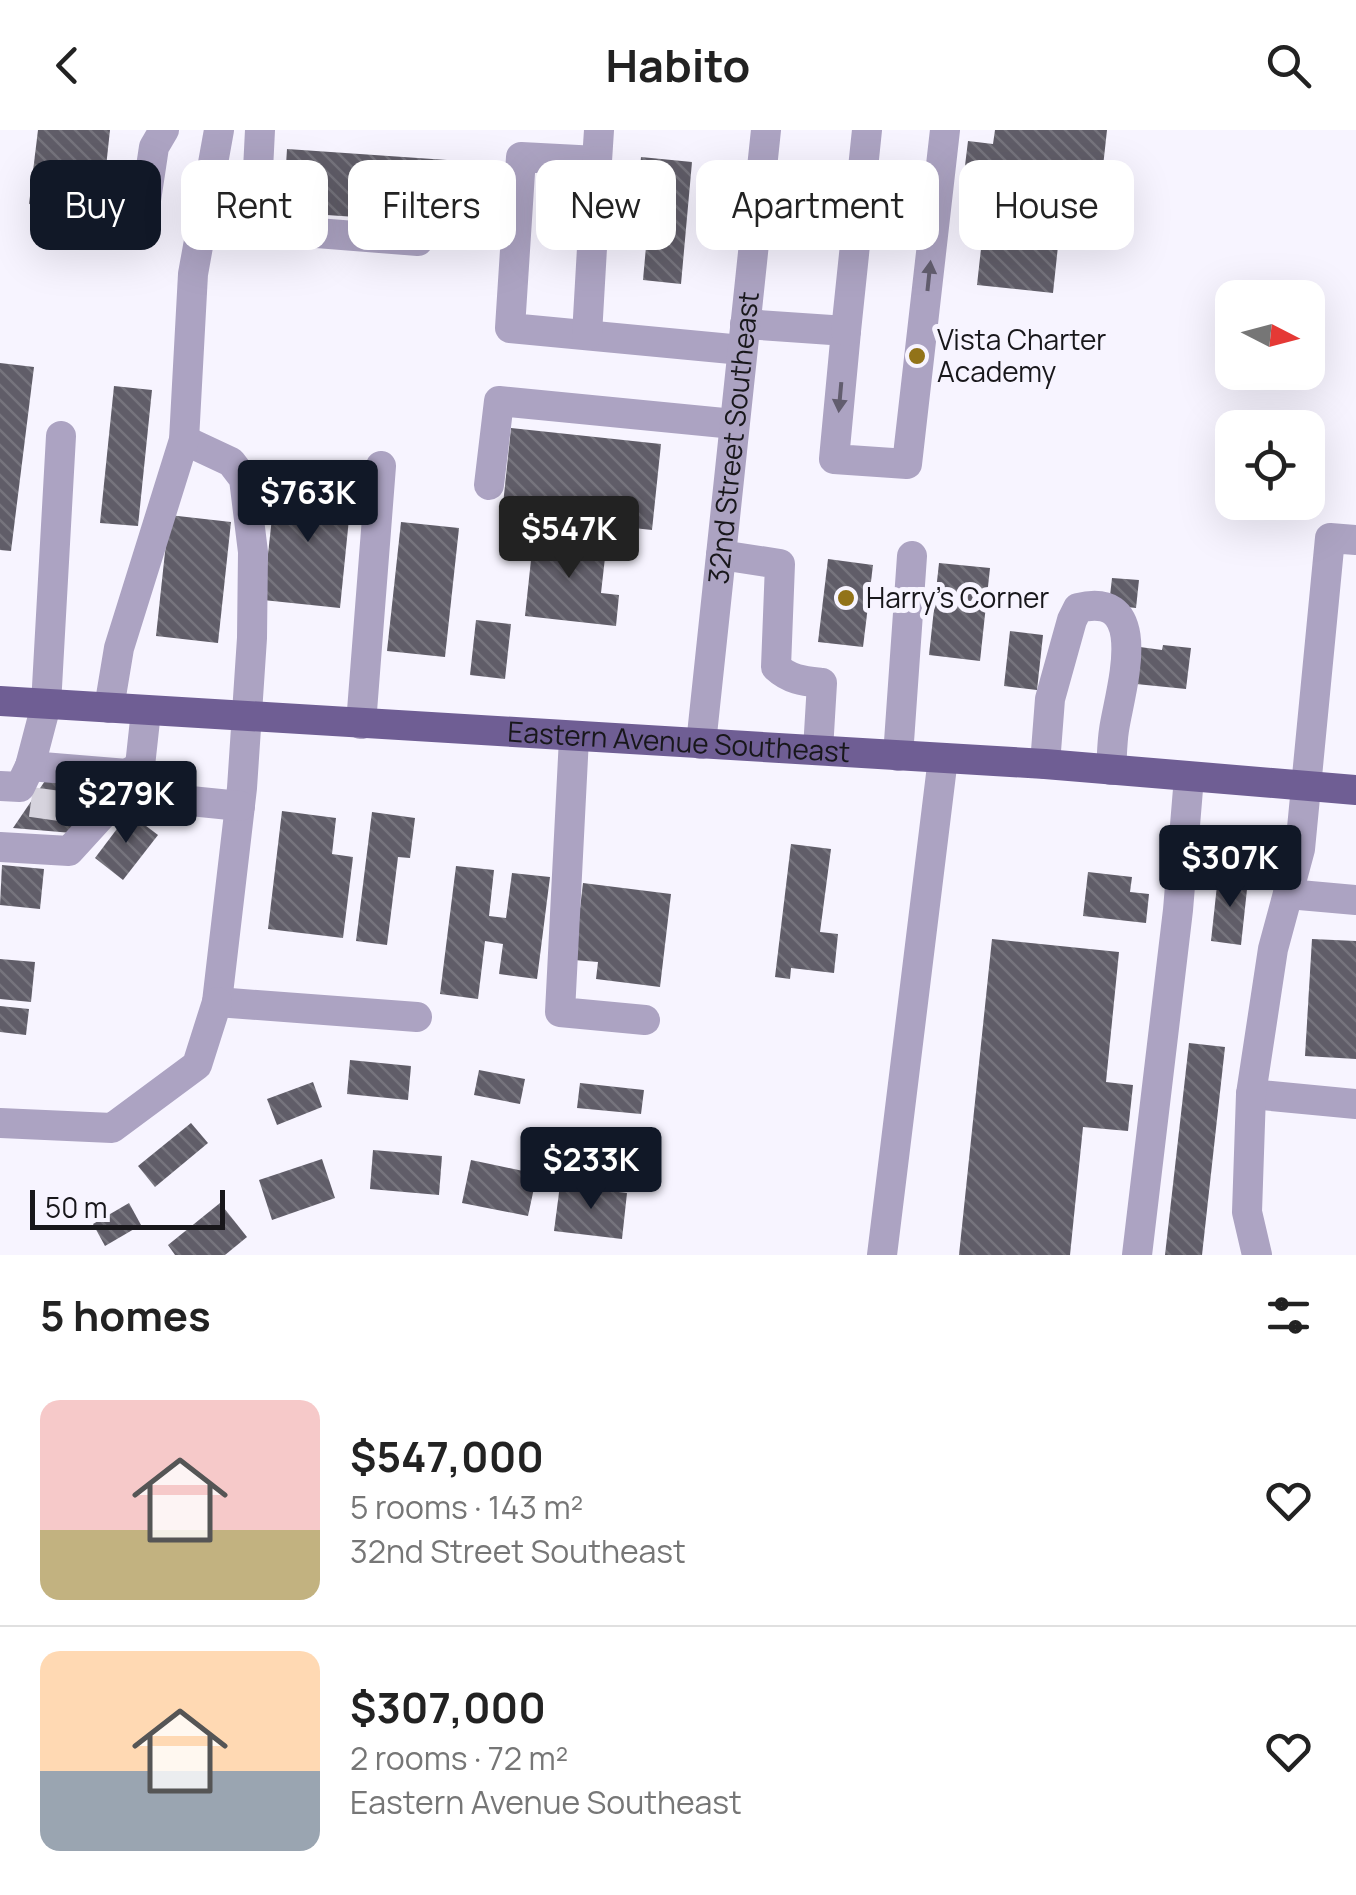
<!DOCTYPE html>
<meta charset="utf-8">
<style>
body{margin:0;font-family:Manrope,sans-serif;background:#f6f6f6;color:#222;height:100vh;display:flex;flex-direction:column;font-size:38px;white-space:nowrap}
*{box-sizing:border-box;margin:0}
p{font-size:32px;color:#767676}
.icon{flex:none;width:55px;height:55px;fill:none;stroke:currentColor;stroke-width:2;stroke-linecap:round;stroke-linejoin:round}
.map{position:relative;height:1125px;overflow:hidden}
.sheet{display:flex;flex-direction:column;background:#fff;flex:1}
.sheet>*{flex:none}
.hud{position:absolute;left:30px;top:30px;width:1298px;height:90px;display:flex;gap:20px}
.needle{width:65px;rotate:96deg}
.buttons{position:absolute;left:1215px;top:150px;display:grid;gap:20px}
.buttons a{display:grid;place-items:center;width:110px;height:110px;border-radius:20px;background:#fff;box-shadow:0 10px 40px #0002;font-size:50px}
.scale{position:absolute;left:30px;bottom:25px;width:195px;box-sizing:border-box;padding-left:10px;border:5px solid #18171b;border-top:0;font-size:28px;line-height:35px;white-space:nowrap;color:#18171b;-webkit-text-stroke:8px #f7f4ff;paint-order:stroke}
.price{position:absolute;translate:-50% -85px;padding:0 22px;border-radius:10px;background:#111827;color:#fff;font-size:32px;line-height:65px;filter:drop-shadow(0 2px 5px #0008)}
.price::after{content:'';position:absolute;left:50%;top:60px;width:30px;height:22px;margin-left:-15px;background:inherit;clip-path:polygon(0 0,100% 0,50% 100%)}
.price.active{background:#222;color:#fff}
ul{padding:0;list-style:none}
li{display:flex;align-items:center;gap:30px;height:250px;padding:0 40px}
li+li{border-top:2px solid #e0e0e0}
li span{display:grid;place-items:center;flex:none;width:280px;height:200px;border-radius:20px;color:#555}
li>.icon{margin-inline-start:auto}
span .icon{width:120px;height:120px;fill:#fffc;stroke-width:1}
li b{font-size:42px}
h2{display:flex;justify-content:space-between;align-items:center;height:120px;padding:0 40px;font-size:42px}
.chip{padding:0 35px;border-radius:20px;background:#fff;box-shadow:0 10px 40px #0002;font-size:35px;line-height:90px}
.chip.active{background:#111827;color:#fff}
header{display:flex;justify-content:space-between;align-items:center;height:130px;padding:0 40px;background:#fff;font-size:45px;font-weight:700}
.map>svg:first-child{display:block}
</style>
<header><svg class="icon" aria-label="back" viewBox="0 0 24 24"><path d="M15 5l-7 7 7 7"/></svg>Habito<svg class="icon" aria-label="search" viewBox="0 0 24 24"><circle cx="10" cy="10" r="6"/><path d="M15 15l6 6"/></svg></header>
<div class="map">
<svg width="1356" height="1125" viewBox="0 0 1356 1125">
<defs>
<pattern id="building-back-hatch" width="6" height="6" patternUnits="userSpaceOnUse" patternTransform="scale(2.5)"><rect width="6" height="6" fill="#605d68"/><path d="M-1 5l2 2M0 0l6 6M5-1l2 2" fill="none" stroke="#76747d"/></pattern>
</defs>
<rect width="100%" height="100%" fill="#f7f4ff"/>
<g fill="url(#building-back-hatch)">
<path d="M38,0H110L101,83L29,74Z"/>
<path d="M995,0H1107L1100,64L1064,60L1053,163L977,155L988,55L963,52L968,11L993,14Z"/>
<path d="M287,19L447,30L443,93L283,82Z"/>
<path d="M641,27L692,32L681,154L643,150L652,50L639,49Z"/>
<path d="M0,233L34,237L11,421L0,420Z"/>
<path d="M114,256L152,260L138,396L100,393Z"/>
<path d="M511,298L661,314L652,400L502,384Z"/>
<path d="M276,351L352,359L340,478L263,470Z"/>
<path d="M169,385L231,392L218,513L156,506Z"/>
<path d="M401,392L459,398L445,527L387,521Z"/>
<path d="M534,402L607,410L601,463L619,465L616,496L525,486Z"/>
<path d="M828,429L873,435L863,517L818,512Z"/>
<path d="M939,433L990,438L980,531L929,525Z"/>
<path d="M1112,448L1139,450L1136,478L1109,475Z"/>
<path d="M476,490L511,494L505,549L470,545Z"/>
<path d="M1010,501L1043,505L1037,560L1004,556Z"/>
<path d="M1163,515L1191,518L1186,559L1136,554L1140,517L1162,520Z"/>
<path d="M49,645L108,651L72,703L13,698Z"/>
<path d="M282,681L336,688L332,724L353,727L343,808L268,799Z"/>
<path d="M372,682L415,688L410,728L398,727L387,815L356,811Z"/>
<path d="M129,683L158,705L123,750L95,728Z"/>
<path d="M791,714L831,719L820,802L838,804L834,843L791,838L790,849L775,847Z"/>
<path d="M2,735L44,739L40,779L0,775Z"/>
<path d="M456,736L494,740L489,786L506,788L512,743L550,747L537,849L499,844L503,814L485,811L478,869L440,864Z"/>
<path d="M1088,742L1132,747L1130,762L1149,764L1146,793L1083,786Z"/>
<path d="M1218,746L1248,750L1241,815L1211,811Z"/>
<path d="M583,753L671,764L660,857L596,849L598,832L574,830Z"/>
<path d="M992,809L1119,822L1106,952L1133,955L1128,1001L1083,997L1070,1125H959Z"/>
<path d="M1312,809L1356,811V929L1305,926Z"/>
<path d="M0,829L35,832L31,872L0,869Z"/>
<path d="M0,876L29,879L26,905L0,902Z"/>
<path d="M1189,913L1225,917L1202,1125H1165Z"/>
<path d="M350,930L411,936L408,970L347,964Z"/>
<path d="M479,940L525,949L520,974L474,965Z"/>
<path d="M313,952L322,977L277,995L267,969Z"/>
<path d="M580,953L644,960L641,984L577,978Z"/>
<path d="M191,993L208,1013L155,1057L138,1036Z"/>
<path d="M373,1020L442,1026L439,1065L370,1059Z"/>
<path d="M322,1029L335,1068L272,1090L259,1050Z"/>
<path d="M471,1030L537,1044L528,1086L462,1073Z"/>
<path d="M560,1055L627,1063L622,1109L554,1101Z"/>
<path d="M129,1073L141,1095L105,1116L93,1094Z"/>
<path d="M220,1073L247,1107L225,1125H175L168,1115Z"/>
</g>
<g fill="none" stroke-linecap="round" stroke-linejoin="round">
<path stroke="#d6d3dd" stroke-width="30" stroke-dasharray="30 15" stroke-linecap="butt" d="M31,672L88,680"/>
<g stroke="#aca3c2" stroke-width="30">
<path d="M260,0L256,80L258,91L266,99L418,111"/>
<path d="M599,0L597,31L521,27L510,198L742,220"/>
<path d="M143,90L154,17L164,0"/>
<path d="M745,194L846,201L834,329L907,334L945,0"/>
<path d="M846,201L867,0"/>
<path d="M587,205L597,31"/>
<path d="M184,310L231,332L244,349L253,422L252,508L242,658L217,872L417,887"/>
<path d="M489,355L499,271L734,294"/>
<path d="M721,425L780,434L776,537C790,550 804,551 822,553L818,620"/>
<path d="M109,578L119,518L184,310L193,144L219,0"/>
<path d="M361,594L381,336"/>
<path d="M574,608L560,882L645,890"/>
<path id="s1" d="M701,614L766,0"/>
<path d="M898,626L912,426"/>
<path d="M1045,634L1050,569L1072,490L1078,478C1154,459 1119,564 1114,600C1112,613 1112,627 1111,640"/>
<path d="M30,636L127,644"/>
<path d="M0,656L20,657L30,636L46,575L61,306"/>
<path d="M121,664L240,676"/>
<path d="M0,717L69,721L121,664L127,644L140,636L146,581"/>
<path d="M1288,764L1356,770"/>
<path d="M1251,964L1356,974"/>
<path d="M0,993L112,998L197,935L217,872"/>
<path d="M882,1125L943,628"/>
<path d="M1137,1125L1178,780L1189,647"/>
<path d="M1257,1125L1247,1082L1251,964L1273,819L1300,719L1330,408L1356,410"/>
</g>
<path stroke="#6f5e94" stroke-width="30" id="s2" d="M0,571L1045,634L1356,660"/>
</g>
<defs><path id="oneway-solid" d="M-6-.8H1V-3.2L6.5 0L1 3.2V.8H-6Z" transform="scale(2.5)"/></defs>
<g fill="#625d6e">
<use href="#oneway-solid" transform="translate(929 146) rotate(-84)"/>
<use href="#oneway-solid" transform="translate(840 267) rotate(95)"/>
</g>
<g fill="#927319" stroke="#f7f4ff" stroke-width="4">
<circle cx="917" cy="226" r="10"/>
<circle cx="846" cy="468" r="10"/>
</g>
<g text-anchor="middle" stroke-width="10" stroke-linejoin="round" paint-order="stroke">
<g font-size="28" fill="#18171b" stroke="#f7f4ff" text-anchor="start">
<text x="937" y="220">Vista Charter<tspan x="937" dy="32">Academy</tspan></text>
<text x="866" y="478">Harry's Corner</text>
</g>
<g font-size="28" fill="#18171b" stroke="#f7f4ff">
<text dy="10" stroke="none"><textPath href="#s1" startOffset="308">32nd Street Southeast</textPath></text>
<text dy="10" stroke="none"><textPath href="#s2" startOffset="680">Eastern Avenue Southeast</textPath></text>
</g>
</g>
</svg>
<div class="buttons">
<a><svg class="needle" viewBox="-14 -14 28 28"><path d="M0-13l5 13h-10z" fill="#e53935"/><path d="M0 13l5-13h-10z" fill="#767676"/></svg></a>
<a><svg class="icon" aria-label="locate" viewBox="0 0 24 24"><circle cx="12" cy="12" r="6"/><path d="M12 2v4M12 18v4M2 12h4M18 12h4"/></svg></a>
</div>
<div class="scale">50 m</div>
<b class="price" style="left:308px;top:415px">$763K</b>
<b class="price active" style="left:569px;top:451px">$547K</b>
<b class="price" style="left:126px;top:716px">$279K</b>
<b class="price" style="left:1230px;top:780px">$307K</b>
<b class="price" style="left:591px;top:1082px">$233K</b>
<div class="hud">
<a class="chip active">Buy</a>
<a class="chip">Rent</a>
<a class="chip">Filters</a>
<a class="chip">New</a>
<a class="chip">Apartment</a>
<a class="chip">House</a>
</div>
</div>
<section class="sheet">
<h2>5 homes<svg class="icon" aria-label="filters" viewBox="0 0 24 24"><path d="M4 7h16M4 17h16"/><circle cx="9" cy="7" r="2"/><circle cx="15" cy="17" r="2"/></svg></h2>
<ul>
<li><span style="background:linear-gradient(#f6c9c9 65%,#c2b280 0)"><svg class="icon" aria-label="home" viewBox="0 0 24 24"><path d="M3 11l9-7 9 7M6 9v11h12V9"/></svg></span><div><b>$547,000</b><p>5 rooms · 143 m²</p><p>32nd Street Southeast</p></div><svg class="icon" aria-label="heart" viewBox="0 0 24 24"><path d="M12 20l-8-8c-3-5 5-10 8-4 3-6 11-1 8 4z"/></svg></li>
<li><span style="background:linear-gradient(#ffd9b3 60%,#9aa5b1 0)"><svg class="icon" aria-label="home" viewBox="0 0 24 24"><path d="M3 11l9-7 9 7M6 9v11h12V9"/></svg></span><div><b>$307,000</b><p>2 rooms · 72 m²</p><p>Eastern Avenue Southeast</p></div><svg class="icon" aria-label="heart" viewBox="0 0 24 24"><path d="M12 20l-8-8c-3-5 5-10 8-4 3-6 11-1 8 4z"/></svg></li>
</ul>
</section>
